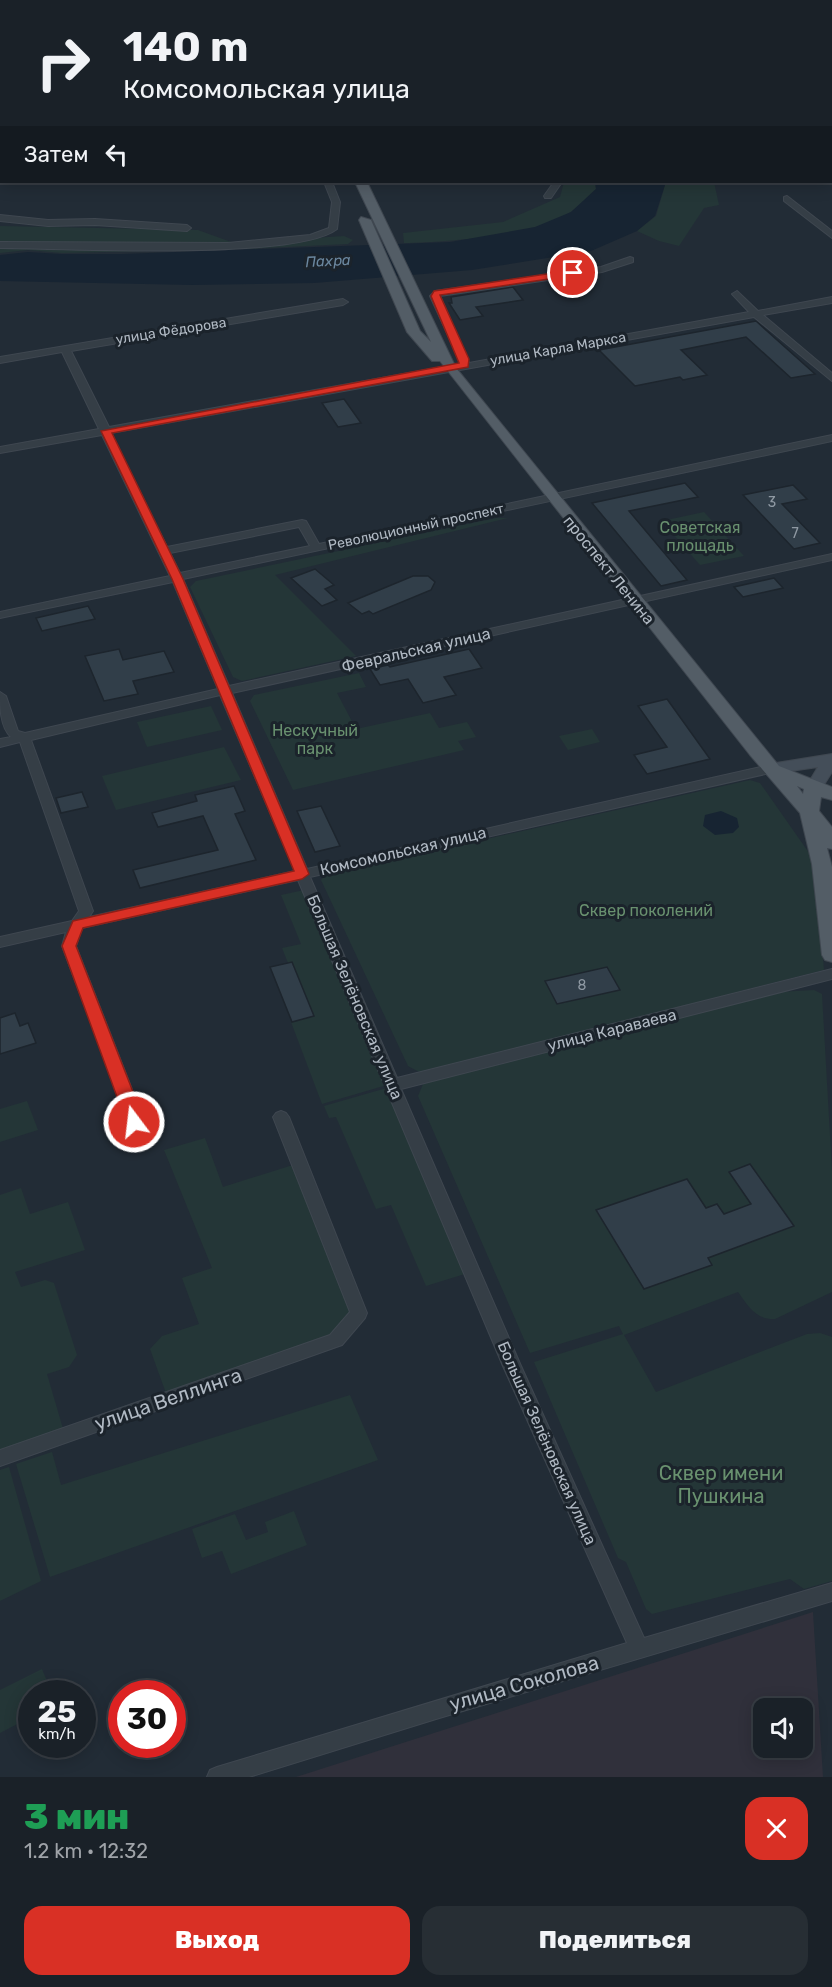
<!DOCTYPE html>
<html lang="ru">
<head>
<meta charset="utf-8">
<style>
	:root { --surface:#1a2128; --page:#272e34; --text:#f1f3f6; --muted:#9fa3a8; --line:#383e45; --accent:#d93025 }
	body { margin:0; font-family:Rubik,sans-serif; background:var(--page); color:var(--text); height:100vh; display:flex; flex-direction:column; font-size:22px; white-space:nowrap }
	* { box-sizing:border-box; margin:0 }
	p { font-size:20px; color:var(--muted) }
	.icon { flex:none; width:33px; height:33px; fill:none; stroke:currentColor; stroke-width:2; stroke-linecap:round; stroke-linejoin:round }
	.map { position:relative; height:1777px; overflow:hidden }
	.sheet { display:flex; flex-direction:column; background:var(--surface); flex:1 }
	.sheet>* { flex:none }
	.banner { position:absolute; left:0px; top:0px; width:832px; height:183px; box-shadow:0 3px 15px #0003,0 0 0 2px var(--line); background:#1a2128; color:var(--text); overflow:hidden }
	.fabs { position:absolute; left:753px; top:1698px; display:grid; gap:12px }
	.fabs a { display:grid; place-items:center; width:60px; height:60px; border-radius:12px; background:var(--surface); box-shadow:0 3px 15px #0003,0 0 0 2px var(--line); font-size:30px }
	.speed { position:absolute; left:18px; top:1680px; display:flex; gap:12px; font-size:30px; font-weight:700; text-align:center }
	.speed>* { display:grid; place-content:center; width:78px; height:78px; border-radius:50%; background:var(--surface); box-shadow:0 3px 15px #0003,0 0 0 2px var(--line); line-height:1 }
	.speed small { font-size:15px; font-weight:400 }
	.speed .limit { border:9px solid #d22; background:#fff; color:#111 }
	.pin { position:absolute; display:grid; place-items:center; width:51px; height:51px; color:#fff; margin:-26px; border:3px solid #fff; border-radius:50%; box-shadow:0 2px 6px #0007 }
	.me { position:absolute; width:66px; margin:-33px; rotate:345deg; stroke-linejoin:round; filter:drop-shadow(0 0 4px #0008) }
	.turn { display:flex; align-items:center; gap:21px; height:126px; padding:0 24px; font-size:27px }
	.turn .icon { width:78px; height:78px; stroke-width:2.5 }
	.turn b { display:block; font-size:42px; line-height:51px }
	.then { display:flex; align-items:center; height:57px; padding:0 24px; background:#0003; gap:12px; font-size:22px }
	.round { display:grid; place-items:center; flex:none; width:63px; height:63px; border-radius:18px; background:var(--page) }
	.headline { display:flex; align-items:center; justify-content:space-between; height:102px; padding:0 24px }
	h1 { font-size:36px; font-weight:800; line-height:45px; color:#1e9e55 }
	.primary-button { display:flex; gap:12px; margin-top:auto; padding:12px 24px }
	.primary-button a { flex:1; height:69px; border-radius:18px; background:var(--accent); color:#fff; font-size:24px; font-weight:800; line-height:69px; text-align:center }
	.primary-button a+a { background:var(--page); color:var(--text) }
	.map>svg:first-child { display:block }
	.medical { fill:#30303b; fill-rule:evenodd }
	.green { fill:#243637 }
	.water { fill:#172432 }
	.building { fill:#313e49; stroke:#1d252d; stroke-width:1.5 }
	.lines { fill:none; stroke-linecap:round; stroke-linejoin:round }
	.minor-casing { stroke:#3f4750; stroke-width:2 }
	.tertiary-casing { stroke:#3f4750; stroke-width:3 }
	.secondary-casing { stroke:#3f4750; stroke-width:2 }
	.primary-casing { stroke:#3f4750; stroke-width:2 }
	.minor { fill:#353e46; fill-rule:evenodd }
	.tertiary { fill:#353e46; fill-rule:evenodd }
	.secondary { fill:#444e59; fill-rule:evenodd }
	.primary { fill:#535d66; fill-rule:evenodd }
	.route { fill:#d93025; stroke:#8d1f18; stroke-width:1.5 }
	.labels { text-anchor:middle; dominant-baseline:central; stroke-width:6; stroke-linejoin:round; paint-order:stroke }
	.far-street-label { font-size:14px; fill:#b0b9c3; stroke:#1b232b }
	.number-label { font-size:14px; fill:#8f99a3 }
	.far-water-label { font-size:15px; font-style:italic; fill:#6b879f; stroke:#1b232b }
	.park-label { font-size:16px; fill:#69916f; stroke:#1b232b }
	.street-label { font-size:16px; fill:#b0b9c3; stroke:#1b232b }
	.near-street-label { font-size:20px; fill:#b0b9c3; stroke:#1b232b }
	.near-park-label { font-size:20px; fill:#69916f; stroke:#1b232b }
</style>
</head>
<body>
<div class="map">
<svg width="832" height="1777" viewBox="0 0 832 1777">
	<rect width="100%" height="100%" fill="#222c36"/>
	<path class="medical" d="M813,1612l10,165h-527zM764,1708h38v40h-38z"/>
	<g class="green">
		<path d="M298,0h238l16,1 -248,1z"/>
		<path d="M564,182h31l1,7c-8,7 -16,16 -24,22 -33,25 -126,31 -168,32l-1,-10 100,-11 57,-25z"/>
		<path d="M663,182h51l5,23 -15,3 -25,38 -20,-5 -22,-10 19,-15 9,-31z"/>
		<path d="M0,226l198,4 36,13 110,-7 9,4 -5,4 -107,5 -179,4 -34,-3 -28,3z"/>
		<path d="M704,512l40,44 -44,9 -38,-44z"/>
		<path d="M496,518h12l-233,57 81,81 -114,25 -9,-4 -43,-90 6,-6z"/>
		<path d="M359,673l7,14 -29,6 19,36 74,-16 9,15 28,-6 9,15 -18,4 6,9 -171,40 -43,-89 4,-6z"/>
		<path d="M211,706l11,24 -75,17 -10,-25z"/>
		<path d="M592,729l8,13 -32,8 -9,-14z"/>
		<path d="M224,747l17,33 -125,30 -14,-34z"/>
		<path d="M750,780l10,3 54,77 10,110 -403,103 -13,-7 -87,-186 5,-5z"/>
		<path d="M304,890l83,195 -65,19 -31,-82 23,-6 -22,-53h-4l-6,-15 19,-4 -20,-49z"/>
		<path d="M814,990l8,4 10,177v121l-57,27c-19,1 -27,-13 -37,-27l-114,43 32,57 151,-58 13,-1 12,4v244l-28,8 -14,-10 -138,35 -6,-5 -20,-47 -8,-4 -84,-196 89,-28 -4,-8 -89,27 -112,-257 5,-12 355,-92z"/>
		<path d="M390,1087l78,186 -42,13 -35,-81 -15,4 -40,-92 -7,1 -5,-12z"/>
		<path d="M27,1101l11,29 -38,12v-33z"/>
		<path d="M205,1138l18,49 73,-23 58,148 -21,27 -166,57 -17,-47 12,-13 37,-12 -17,-46 30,-10 -48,-118z"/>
		<path d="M21,1188l9,26 38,-12 17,48 -70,22 6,15 24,-7 9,3 23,72 -8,12 -22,7 17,58 -64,23v-260z"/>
		<path d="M350,1395l28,65 -328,117 -34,-113 36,-12 9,33z"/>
		<path d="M9,1467l32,114 -41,20v-131z"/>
		<path d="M294,1511l13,34 -76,29 -9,-23 -20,7 -10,-29 43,-15 11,26 22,-8 -3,-10z"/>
		<path d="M42,1669l10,24 -20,1 -1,23 -31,16v-43z"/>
	</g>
	<g class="water">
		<path d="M595,182h68l2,3 -10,31 -18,15 -46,20 -119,19 -158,13 -122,2 -192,-4v-26l28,-3 33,2h61l328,-12 85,-15 36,-15 25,-23z"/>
		<path d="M721,811l16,7 2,9 -6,6 -18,2 -12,-9 2,-11z"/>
	</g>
	<g class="building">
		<path d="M513,287l10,13 -47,7 7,9 -23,4 -11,-17h3l-1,-6z"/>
		<path d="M756,321l59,53 -24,4 -45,-41 -65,13 26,25 -24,5 -3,-3 -45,9 -36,-36z"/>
		<path d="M344,399l17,24 -23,4 -16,-24z"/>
		<path d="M685,483l13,14 -69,14 58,69 -26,6 -69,-83z"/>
		<path d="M793,485l14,14 -25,5 38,39 -26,6 -51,-54z"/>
		<path d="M315,569l19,16 -9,4 12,11 -15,6 -31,-28z"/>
		<path d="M413,576h15l7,6 -4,8 -58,24 -4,-3 -7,3 -14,-11z"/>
		<path d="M774,578l9,10 -40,9 -9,-10z"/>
		<path d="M88,606l7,13 -53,12 -6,-13z"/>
		<path d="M119,649l4,11 41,-9 10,21 -41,9 5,13 -34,7 -19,-45z"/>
		<path d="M469,649l13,19 -38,9 12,18 -33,8 -15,-24 -28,6 -10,-16 18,-4 2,2z"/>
		<path d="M667,699l43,60 -63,15 -13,-19 33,-8 -29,-41z"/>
		<path d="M234,786l11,25 -10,3 21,46 -116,28 -7,-18 85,-20 -15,-34 -45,11 -6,-14 45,-12 -2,-6z"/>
		<path d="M82,792l6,15 -27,6 -5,-15z"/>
		<path d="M321,806l19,40 -25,6 -18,-41z"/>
		<path d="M292,962l22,54 -22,6 -22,-55z"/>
		<path d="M607,967l13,23 -63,14 -12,-23z"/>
		<path d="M15,1013l5,13 8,-3 8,20 -36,11v-36z"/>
		<path d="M750,1164l44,62 -86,32 4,7 -68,24 -48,-79 91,-31 19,29 11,-4 7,10 27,-10 -22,-32z"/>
	</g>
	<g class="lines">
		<defs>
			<g id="minor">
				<path d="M546,0h20l3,2h-22z"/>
				<path d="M728,0h6l1,2h-7z"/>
				<rect x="831" y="30" width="1" height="4"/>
				<rect x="831" y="77" width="1" height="4"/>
				<rect x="0" y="78" width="2" height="4"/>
				<rect x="831" y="108" width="1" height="4"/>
				<rect x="831" y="124" width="1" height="4"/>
				<path d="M324,182h8l8,20 -3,27c-41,32 -275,19 -337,19v-6l228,1 82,-8 19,-7 3,-26z"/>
				<path d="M554,182h8l-11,16h-6l-1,-2z"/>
				<path d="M787,196l45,35v7l-48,-37v-4z"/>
				<path d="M0,215l48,5 47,-1 92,6 4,3 -4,3 -92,-6 -47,1 -48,-5z"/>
				<path d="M630,257l3,1v4l-31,10 -162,24 29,67 280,-51 -17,-18 5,-3 21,20 74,-14v6l-69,12 69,58v8l-78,-64 -643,116 56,114 135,-27 4,1 13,23 513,-109v6l-649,138 46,107 603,-132v6l-600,133 75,176 463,-104 4,1 2,3 -2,3 -4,1 -460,104 87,201 435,-109v10l-431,110 120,277 123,272 188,-55v18l-396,118 -187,58h-42l3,-7 7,-3 410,-124 -124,-277 -205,-486 -216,48 -6,18 59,151 7,25 -3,4 -5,2 -5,-2 -10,-29 -57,-151 4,-14 -66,15v-10l72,-16 7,-10 -59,-169 -20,5v-8l11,-2c-11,-10 -11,-30 -11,-45l6,4 12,35 7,2 193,-44 -45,-107 -173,36v-6l170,-36 -68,-141 -102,18v-6l99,-18 -37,-77 -62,11v-6l343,-58 5,3 -5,3 -272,46 38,76 350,-63v-5l-29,-63 5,-5 166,-24zM299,527l11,19 -130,27 -10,-20zM220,695l75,176 -206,46 4,-6 -62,-171z"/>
				<path d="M281,1111l5,2 3,4 78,196 -2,5 -23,27 -342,121v-16l330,-115 20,-23 -77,-195 3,-4z"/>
			</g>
			<rect id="tertiary" x="0" y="173" width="2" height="6"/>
			<path id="secondary" d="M832,754v18l-12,19 -6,1 -8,-5 12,-20 -48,7 -8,-5 8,-5z"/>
			<g id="primary">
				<rect x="0" y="41" width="2" height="6"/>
				<path d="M355,182h12l89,186 323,398 53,21v13l-11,-3 -2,14 13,16v22l-5,-1 5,19v95l-7,-2 -3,-5 -10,-91 -12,-51 -50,-58 -310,-394h-8l-25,-29 -48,-112 2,-3 10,3 49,111 11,11zM797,786l7,3 -1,5z"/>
			</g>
		</defs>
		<use href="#minor" class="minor-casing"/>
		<use href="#tertiary" class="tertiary-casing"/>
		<use href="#secondary" class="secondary-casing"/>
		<use href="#primary" class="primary-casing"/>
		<use href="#minor" class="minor"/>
		<use href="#tertiary" class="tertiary"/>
		<use href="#secondary" class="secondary"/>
		<use href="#primary" class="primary"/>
	</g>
	<path class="route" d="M573,270l4,3 -1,2 -136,20 29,64 -1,8 -356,66 71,146 126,295 -7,5 -219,49 -7,18 59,151 6,25 -2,5h-11l-66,-181 11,-25 221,-50 -122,-292 -71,-148 358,-68 -28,-67 3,-5z"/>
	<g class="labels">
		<g class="far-street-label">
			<text transform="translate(171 331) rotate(-9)">улица Фёдорова</text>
			<text transform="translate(558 349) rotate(-10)">улица Карла Маркса</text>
			<text transform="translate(416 527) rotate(-12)">Революционный проспект</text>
		</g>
		<g class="number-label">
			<text x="772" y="502">3</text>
			<text x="795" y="533">7</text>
			<text x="582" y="985">8</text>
		</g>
		<g class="far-water-label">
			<text transform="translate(328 261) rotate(-3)">Пахра</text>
		</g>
		<g class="park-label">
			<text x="700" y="527">Советская<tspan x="700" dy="18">площадь</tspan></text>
			<text x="315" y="730">Нескучный<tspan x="315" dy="18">парк</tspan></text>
			<text x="646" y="910">Сквер поколений</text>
		</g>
		<g class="street-label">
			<text transform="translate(609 570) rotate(51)">проспект Ленина</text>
			<text transform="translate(416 650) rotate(-13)">Февральская улица</text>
			<text transform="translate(403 851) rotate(-13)">Комсомольская улица</text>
			<text transform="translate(355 997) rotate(67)">Большая Зелёновская улица</text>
			<text transform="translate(612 1030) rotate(-14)">улица Караваева</text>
			<text transform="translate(547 1443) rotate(66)">Большая Зелёновская улица</text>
		</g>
		<g class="near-street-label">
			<text transform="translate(168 1399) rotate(-19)">улица Веллинга</text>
			<text transform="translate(524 1683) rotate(-16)">улица Соколова</text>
		</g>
		<g class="near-park-label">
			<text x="721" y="1473">Сквер имени<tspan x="721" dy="23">Пушкина</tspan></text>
		</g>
	</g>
</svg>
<div class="fabs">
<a><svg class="icon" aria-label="sound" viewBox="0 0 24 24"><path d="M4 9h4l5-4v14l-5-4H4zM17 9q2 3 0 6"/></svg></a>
</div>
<div class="speed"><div>25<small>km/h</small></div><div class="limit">30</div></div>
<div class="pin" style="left:573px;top:273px;background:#d93025"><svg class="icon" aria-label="arrive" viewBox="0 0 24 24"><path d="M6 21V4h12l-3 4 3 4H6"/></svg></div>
<svg class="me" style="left:134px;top:1122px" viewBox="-20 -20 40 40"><circle r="17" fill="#d93025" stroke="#fff" stroke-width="3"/><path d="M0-11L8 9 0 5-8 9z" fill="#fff"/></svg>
<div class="banner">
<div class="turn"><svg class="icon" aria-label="right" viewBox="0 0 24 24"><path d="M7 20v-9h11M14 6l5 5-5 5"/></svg><div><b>140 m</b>Комсомольская улица</div></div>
<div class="then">Затем<svg class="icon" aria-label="left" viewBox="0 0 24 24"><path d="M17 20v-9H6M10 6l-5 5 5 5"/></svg></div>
</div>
</div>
<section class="sheet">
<div class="headline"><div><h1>3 мин</h1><p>1.2 km · 12:32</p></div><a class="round" style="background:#d93025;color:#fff"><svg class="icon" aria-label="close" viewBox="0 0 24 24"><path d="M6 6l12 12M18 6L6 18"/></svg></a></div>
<div class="primary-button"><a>Выход</a><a>Поделиться</a></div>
</section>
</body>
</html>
